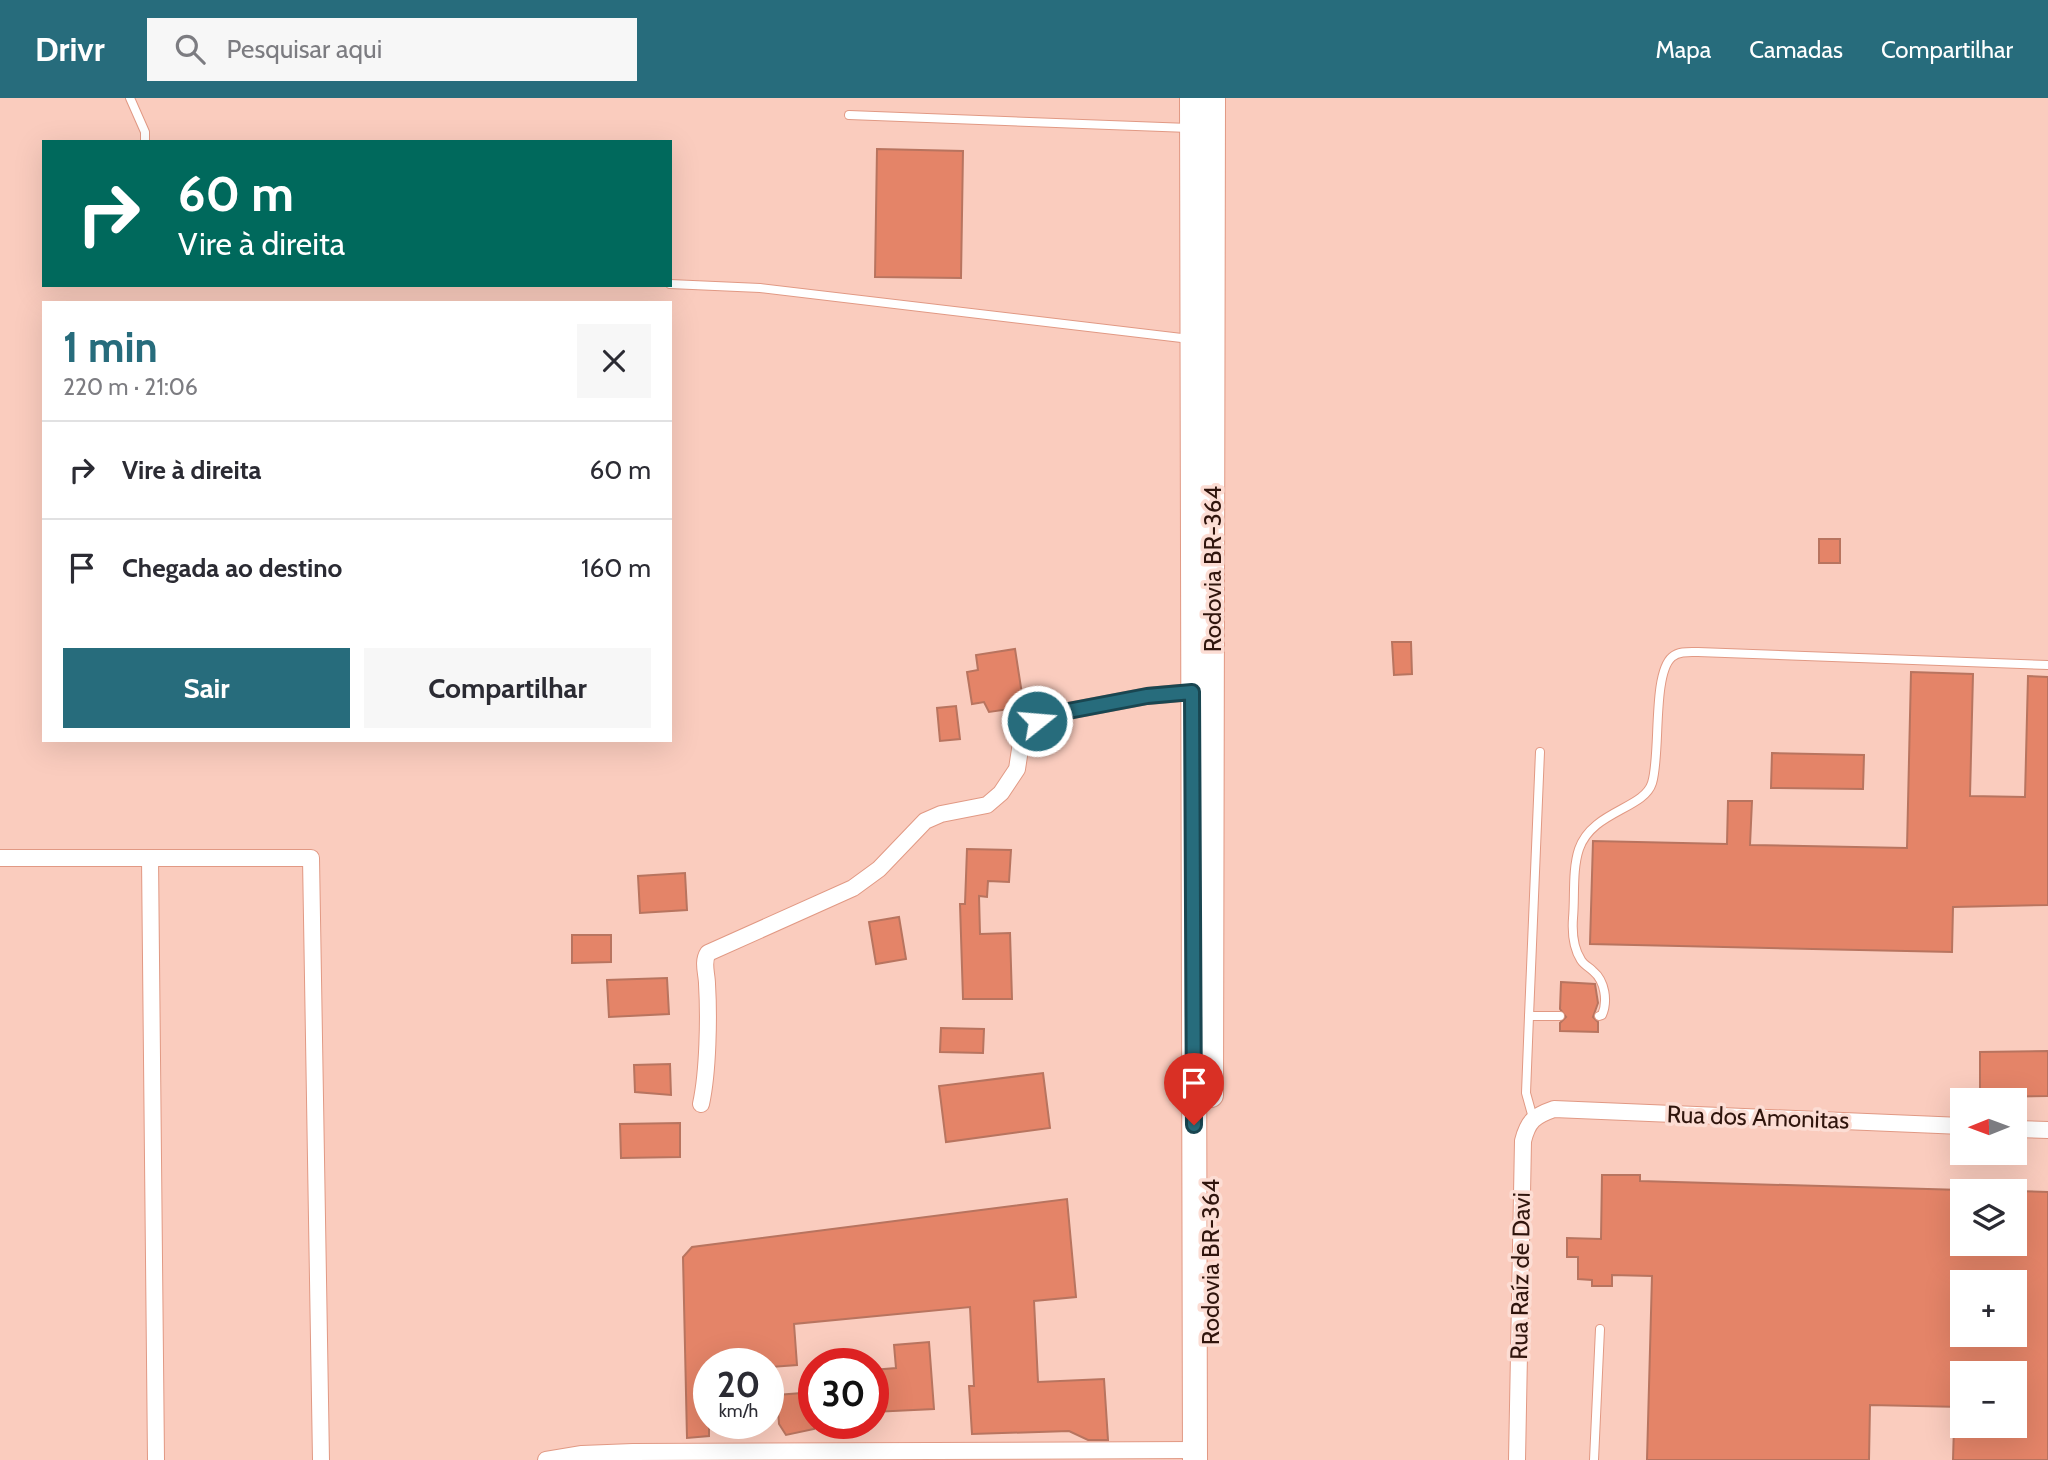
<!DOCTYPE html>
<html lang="pt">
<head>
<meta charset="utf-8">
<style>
	:root { --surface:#fff; --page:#f7f7f7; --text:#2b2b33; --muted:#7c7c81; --line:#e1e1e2; --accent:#276c7c }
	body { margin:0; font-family:Cabin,sans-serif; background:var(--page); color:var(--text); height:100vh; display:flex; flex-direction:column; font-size:26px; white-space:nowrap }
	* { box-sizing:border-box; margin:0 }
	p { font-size:23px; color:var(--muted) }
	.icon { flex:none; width:38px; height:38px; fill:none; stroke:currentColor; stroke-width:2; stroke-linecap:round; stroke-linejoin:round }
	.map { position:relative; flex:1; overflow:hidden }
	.sheet { position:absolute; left:42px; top:203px; width:630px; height:441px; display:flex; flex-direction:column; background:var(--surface); border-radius:0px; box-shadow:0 7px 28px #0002 }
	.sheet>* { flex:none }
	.hud { position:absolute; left:42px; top:42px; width:630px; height:147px; border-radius:0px; box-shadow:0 7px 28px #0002; background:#00695c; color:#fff; overflow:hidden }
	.needle { width:46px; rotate:269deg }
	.tools { position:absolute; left:1950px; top:990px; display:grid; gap:14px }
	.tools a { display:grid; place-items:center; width:77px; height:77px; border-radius:0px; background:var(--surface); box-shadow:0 7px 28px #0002; font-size:35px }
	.speed { position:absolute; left:693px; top:1250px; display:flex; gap:14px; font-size:35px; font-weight:700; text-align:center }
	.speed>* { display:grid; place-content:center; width:91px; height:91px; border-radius:50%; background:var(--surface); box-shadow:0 7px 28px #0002; line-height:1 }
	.speed small { font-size:18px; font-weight:400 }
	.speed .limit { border:10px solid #d22; background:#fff; color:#111 }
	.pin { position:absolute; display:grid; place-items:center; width:60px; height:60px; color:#fff; margin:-72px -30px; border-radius:50% 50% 50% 0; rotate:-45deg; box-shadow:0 0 7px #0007 }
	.pin .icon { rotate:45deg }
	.me { position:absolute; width:77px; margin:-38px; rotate:73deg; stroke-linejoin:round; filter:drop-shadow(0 0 5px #0008) }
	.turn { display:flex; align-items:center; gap:24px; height:147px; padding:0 21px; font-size:32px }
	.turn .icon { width:91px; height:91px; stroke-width:2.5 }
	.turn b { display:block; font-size:49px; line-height:60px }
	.round { display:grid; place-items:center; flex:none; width:74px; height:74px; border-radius:0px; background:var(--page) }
	.headline { display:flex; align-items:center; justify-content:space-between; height:119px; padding:0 21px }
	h1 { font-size:42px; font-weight:800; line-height:52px; color:var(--accent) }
	.button { display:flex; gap:14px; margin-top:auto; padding:14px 21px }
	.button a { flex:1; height:80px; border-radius:0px; background:var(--accent); color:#fff; font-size:28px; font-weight:800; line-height:80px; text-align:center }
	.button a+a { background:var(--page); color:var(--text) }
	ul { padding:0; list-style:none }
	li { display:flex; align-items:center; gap:21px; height:98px; padding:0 21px; border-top:2px solid var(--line) }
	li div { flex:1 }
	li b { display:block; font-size:26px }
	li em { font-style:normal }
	header { display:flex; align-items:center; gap:42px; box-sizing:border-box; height:98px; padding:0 35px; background:var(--accent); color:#fff }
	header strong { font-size:33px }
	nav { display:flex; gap:38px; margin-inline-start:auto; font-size:24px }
	.search { width:490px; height:63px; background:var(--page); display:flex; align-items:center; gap:18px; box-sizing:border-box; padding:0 24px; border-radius:0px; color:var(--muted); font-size:26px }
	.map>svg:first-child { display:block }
	.building { fill:#e48468; stroke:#b8745f; stroke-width:2; fill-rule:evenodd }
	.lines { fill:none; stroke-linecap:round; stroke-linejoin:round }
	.service-casing { stroke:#e19984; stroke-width:10 }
	.minor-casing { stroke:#e19984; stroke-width:18 }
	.trunk-casing { stroke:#e19984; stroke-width:26 }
	.service { stroke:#fff; stroke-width:8 }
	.minor { stroke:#fff; stroke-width:16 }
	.trunk { stroke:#fff; stroke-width:24 }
	.route-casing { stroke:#194651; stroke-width:18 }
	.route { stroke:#276c7c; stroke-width:12 }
	.labels { text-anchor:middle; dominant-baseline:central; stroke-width:7; stroke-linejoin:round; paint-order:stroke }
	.street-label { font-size:24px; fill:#30150d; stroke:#fcddd4 }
</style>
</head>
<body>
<header>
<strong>Drivr</strong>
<div class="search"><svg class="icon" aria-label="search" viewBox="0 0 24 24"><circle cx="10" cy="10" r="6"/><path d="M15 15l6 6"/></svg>Pesquisar aqui</div>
<nav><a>Mapa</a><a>Camadas</a><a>Compartilhar</a></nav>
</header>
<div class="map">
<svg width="2048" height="1362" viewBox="0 0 2048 1362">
	<rect width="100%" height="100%" fill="#faccbe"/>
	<g class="building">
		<path d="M877,51l86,2 -2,127 -86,-1z"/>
		<rect x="1819" y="441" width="21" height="24"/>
		<path d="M1392,544h19l1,32 -18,1z"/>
		<path d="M1015,551l9,58 -35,5 -5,-10 -12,2 -5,-32 11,-2 -2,-15z"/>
		<path d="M1911,574l62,2 -3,122 55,1 3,-121 20,1v228l-95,2 -1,45 -362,-8 3,-103 134,3 1,-43h24l-2,44 157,3z"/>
		<path d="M956,608l4,33 -20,2 -3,-33z"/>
		<path d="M1772,655l92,2 -1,34 -92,-1z"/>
		<path d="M967,751l44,1 -2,32 -21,-1 -1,16 -8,-1 1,38 30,-1 2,66h-49l-3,-95h5z"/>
		<path d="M685,775l2,37 -47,3 -2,-37z"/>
		<path d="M899,819l7,42 -30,5 -7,-42z"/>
		<path d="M572,837h39v27l-39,1z"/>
		<path d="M667,880l2,36 -60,3 -2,-37z"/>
		<path d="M1561,884l34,2 3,19 -5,14 5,5v10l-38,-1v-8l6,-6 -6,-8z"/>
		<path d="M941,930l43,1 -1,24 -43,-1z"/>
		<path d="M2048,953v45l-68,1v-45z"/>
		<path d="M670,966l1,31 -36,-3 -1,-27z"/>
		<path d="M1043,975l7,55 -104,14 -7,-56z"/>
		<path d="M680,1025v34l-59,1 -1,-34z"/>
		<path d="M1602,1077h38v6l322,9v54h52v-53l34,1v268h-95l1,-34h60v-52h-52v33l-92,-2 -1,55h-222l5,-184 -40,-1v11h-20v-6l-14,-1v-22h-11v-19l34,1zM1962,1185h52v52h-52z"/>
		<path d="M1067,1101l9,98 -42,4 4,81 66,-3 4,61h-20l-19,-9 -97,3 -3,-48h5l-4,-79 -176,17 3,41 -26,2v-4h-62v73l-22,2 -4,-181 9,-10z"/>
		<path d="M929,1244l5,67 -61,3v-42l23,-2 -2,-23z"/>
		<path d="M814,1294v37l-28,6 -7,-11 -2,-29z"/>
	</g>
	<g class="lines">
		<defs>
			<g id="service">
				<path d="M130,0l15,34v10"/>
				<path d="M849,17l340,13"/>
				<path d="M670,186l90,4 430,51"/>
				<path d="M1529,918l11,-264"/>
				<path d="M1599,918l3,-1c6,-14 3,-34 -9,-44 -4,-4 -9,-6 -12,-11 -7,-11 -9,-28 -8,-42 2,-21 -1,-48 6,-69 13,-38 65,-40 73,-66 9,-28 0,-109 20,-126 7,-6 17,-5 26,-5l350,13"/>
				<path d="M1533,1020l-7,-25 3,-77h31"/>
				<path d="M1594,1362l6,-131"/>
			</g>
			<g id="minor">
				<path d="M0,760h311l10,602"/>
				<path d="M150,760l6,602"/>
				<path d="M701,1006c7,-32 8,-87 6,-120 0,-10 -5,-22 1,-31l145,-65 26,-19 46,-48 16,-7 46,-9 14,-12 16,-24 5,-33 15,-15 26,-9 84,-16 45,-4"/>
				<path d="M2014,1031l34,1"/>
				<path d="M546,1362l36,-6 51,-2 562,-2"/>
				<path d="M1517,1362l6,-319c5,-20 11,-25 31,-32l408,17"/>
			</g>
			<g id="trunk">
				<path d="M1192,0l3,1362"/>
				<path d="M1211,997l2,-997"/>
			</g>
		</defs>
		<use href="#service" class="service-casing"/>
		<use href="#minor" class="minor-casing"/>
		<use href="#trunk" class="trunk-casing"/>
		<use href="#service" class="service"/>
		<use href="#minor" class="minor"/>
		<use href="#trunk" class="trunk"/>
	</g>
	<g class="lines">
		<defs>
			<path id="route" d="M1037,623l26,-9 84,-16 45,-4 2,433"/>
		</defs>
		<use href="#route" class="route-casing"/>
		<use href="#route" class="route"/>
	</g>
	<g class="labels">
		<g class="street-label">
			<text transform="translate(1212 471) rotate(-90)">Rodovia BR-364</text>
			<text transform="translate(1758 1019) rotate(2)">Rua dos Amonitas</text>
			<text transform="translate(1210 1164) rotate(-90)">Rodovia BR-364</text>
			<text transform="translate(1520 1178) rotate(-89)">Rua Raíz de Davi</text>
		</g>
	</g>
</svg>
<div class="tools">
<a><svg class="needle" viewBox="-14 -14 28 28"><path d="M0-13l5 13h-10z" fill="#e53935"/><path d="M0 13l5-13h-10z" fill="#7c7c81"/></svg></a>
<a><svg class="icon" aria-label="layers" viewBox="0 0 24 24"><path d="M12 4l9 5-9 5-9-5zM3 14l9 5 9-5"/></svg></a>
<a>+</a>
<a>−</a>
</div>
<div class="speed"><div>20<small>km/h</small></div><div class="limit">30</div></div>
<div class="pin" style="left:1194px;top:1027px;background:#d93025"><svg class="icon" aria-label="arrive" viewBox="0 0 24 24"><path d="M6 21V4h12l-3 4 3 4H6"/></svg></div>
<svg class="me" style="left:1037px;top:623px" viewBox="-20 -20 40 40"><circle r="17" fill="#276c7c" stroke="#fff" stroke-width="3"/><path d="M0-11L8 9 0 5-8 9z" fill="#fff"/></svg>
<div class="hud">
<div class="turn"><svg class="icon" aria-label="right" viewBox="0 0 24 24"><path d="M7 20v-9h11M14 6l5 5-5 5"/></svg><div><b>60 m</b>Vire à direita</div></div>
</div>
<section class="sheet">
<div class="headline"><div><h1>1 min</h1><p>220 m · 21:06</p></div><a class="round"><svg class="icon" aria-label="close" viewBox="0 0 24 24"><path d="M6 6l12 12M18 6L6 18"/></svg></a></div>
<ul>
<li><svg class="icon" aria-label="right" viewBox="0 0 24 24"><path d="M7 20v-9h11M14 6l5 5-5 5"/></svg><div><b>Vire à direita</b></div><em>60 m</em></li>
<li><svg class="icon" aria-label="arrive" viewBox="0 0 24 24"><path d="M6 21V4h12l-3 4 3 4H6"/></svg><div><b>Chegada ao destino</b></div><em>160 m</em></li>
</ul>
<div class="button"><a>Sair</a><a>Compartilhar</a></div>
</section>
</div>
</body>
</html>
